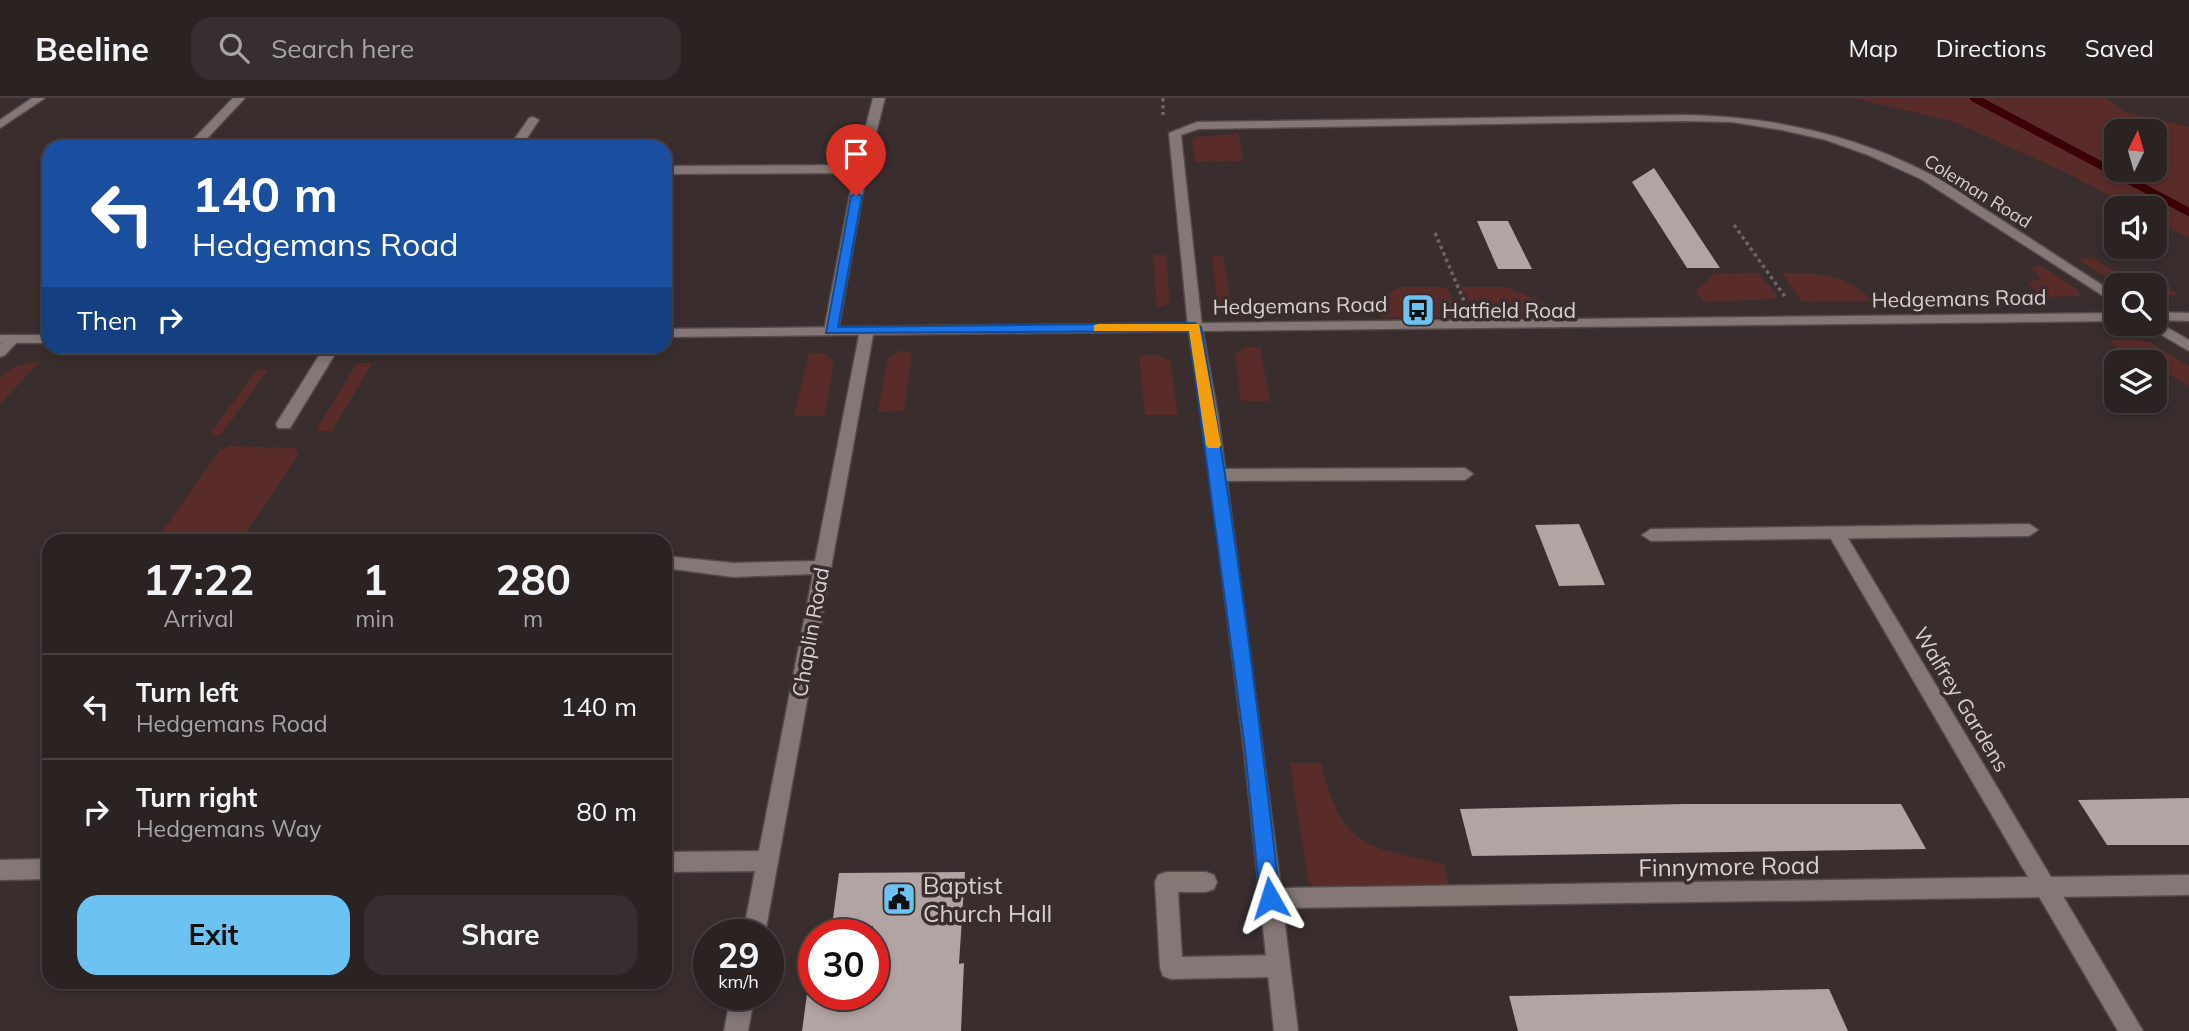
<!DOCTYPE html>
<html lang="en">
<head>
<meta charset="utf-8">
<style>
	:root { --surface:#2b2222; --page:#372f2f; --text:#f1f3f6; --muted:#a6a4a5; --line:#473f40; --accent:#6cc3f2 }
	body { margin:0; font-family:Mulish,sans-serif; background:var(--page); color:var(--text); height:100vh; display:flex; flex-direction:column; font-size:26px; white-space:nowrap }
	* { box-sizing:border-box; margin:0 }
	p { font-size:23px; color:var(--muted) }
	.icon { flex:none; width:38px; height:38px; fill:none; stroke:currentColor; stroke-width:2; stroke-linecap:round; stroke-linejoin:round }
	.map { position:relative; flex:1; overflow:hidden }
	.drawer { position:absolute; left:42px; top:436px; width:630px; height:455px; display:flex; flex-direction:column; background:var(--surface); border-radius:21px; box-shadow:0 4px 10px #0003,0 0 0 2px var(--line) }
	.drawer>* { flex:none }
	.top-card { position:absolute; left:42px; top:42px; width:630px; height:214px; border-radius:21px; box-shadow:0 4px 10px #0003,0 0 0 2px var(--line); background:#1a4fa0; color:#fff; overflow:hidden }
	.needle { width:46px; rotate:5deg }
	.buttons { position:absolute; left:2104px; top:21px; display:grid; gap:14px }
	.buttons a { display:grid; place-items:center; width:63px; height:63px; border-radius:14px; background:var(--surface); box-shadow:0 4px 10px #0003,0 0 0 2px var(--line); font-size:35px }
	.speed { position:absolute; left:693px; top:821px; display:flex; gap:14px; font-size:35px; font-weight:700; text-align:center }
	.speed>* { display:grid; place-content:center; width:91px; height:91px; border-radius:50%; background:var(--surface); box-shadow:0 4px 10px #0003,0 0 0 2px var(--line); line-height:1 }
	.speed small { font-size:18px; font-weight:400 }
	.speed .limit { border:10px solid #d22; background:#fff; color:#111 }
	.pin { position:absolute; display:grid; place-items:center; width:60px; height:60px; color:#fff; margin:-72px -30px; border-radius:50% 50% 50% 0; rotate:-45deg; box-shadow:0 0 7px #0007 }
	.pin .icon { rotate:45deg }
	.me { position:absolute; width:77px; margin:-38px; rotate:354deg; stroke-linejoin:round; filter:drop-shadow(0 0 5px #0008) }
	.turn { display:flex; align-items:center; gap:24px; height:147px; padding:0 35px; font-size:32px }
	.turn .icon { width:91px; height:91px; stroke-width:2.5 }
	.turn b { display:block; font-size:49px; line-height:60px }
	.then { display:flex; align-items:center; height:66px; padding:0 35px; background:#0003; gap:14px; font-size:26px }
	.eta { display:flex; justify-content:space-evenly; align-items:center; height:119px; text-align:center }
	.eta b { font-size:42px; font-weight:700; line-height:49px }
	.button { display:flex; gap:14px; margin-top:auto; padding:14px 35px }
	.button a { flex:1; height:80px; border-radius:21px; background:var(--accent); color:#111; font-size:28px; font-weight:700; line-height:80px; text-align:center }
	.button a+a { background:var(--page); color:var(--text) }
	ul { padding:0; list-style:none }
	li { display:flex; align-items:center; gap:21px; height:105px; padding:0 35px; border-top:2px solid var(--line) }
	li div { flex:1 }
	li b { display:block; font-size:26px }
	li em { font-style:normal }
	header { display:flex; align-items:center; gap:42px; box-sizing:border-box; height:98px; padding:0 35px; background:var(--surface); border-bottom:2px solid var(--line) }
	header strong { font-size:33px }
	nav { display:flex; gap:38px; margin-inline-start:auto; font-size:24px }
	.search { width:490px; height:63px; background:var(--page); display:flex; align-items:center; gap:18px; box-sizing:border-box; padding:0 24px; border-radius:21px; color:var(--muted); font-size:26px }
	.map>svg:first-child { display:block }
	.green { fill:#5a2c29; fill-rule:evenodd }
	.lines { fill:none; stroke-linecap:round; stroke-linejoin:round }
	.stream { stroke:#3b0105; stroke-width:8 }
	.building { fill:#b2a4a3 }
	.service-casing { stroke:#534a49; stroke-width:3 }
	.minor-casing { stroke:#534a49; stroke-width:3 }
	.tertiary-casing { stroke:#534a49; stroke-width:3 }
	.path { stroke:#6e6463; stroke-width:3.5; stroke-dasharray:3.5 3.5; stroke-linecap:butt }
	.service { fill:#847776; fill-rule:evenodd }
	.minor { fill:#847776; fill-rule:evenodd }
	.tertiary { fill:#847776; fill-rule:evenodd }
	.route { fill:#1a73e8; stroke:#114b97; stroke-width:2 }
	.slow { fill:#f59e0b }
	.labels { text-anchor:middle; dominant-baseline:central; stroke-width:7; stroke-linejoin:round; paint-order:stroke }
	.far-street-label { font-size:18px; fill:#d7d0cf; stroke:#392e2d }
	.street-label { font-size:21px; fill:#d7d0cf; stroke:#392e2d }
	.poi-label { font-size:21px; fill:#d7d0cf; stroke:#392e2d; text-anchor:start }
	.near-street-label { font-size:24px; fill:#d7d0cf; stroke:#392e2d }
	.near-poi-label { font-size:24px; fill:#d7d0cf; stroke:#392e2d; text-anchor:start }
</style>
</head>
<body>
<header>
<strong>Beeline</strong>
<div class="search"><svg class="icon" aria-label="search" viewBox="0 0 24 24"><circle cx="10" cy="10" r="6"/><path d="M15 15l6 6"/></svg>Search here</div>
<nav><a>Map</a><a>Directions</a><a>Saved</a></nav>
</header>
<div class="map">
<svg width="2189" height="933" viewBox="0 0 2189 933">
	<rect width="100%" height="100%" fill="#392e2d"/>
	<g class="green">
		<path d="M1854,0h252l17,13 66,16v111l-35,-18v-12h-21l-68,-36 -113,-51zM2116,33h38v39h-38z"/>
		<path d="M1239,36l4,27 -48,1 -3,-21 4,-4z"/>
		<path d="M1153,156l13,1 4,49 -13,4z"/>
		<path d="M1212,157h11l8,47 -13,4z"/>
		<path d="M2093,159l31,21 35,1 19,16h-24v-10h-36l-40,-26z"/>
		<path d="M2040,167l37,24 3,7 -37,1 -16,-15 14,-3 -10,-12z"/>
		<path d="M1758,175l18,20 1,6 -73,3 -8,-11 18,-17z"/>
		<path d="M1782,175c37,0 63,0 90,28l-70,1z"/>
		<path d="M1401,189h46l10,25 -11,5h-65l-3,-17z"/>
		<path d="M1461,189h45l39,16 5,11 -72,1z"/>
		<path d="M2136,241l14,3 39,24v20c-23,-12 -36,-28 -63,-29l-16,-17z"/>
		<path d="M1260,249l10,54h-29l-6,-47 9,-6z"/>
		<path d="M899,253l13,1 -8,59 -26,1 10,-53z"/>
		<path d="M809,255l15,1 10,7 -9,55h-31z"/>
		<path d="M1139,257h18l13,5 8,55h-33z"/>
		<path d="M40,263l-40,43v-27l17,-11z"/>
		<path d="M357,265h15l-40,68h-16z"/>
		<path d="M257,272h11l-47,65h-12z"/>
		<path d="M230,348l66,2 2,8 -58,85h-84l63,-90z"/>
		<path d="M1290,665h31c20,84 45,84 123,101l6,26 -135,-1 -7,-9z"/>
	</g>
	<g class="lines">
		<path class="stream" d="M1974,0l215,114"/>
	</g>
	<g class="building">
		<path d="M1654,70l50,76 16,24h-33l-55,-86z"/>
		<path d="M1477,123h31l24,48h-34z"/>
		<path d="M1579,426l13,30 13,31 -46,1 -24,-61z"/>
		<path d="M2189,700v47h-82l-29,-45z"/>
		<path d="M1684,706h217l25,45 -454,7 -12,-47z"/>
		<path d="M965,774l-6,92 5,-1 -3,68h-159l5,-37h66v-68h-41l7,-53z"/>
		<path d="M1829,891l19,42h-330l-9,-35z"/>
	</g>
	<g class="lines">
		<defs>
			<g id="service">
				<path d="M1465,370l8,6 -8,6 -247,1 -8,-6 8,-6z"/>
				<path d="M2029,426l9,6 -9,6 -378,5 -9,-6 9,-6z"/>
				<path d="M1166,774h40l8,3 3,7 -3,7 -8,3h-28l4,65 96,-2 8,3 3,8 -3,8 -8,3 -107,2 -8,-3 -3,-8 -5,-86 3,-7z"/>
				<path d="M2046,780l8,3 89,150h-25l-80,-136 -3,-7 3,-7z"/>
			</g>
			<g id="minor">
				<path d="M32,0h13l-45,30v-8z"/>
				<path d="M233,0h12l-46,49h-13z"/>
				<path d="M873,0h12l-18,71 -29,162 -7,4 -7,-4 30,-158 -189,1v-8l191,-1z"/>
				<path d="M1682,17c86,1 168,18 246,58 22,11 42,27 63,40 41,27 83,54 125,81v10l-195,-125 -53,-24 -42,-15 -44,-10 -50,-8 -50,-1 -484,8 -17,6 21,192 16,88 63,473 747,-11 -200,-343 9,-6 6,2 208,347 138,-2v20l-906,13 15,123h-24l-30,-282 -42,-334 -14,-88 -19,-194 28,-11z"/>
				<path d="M533,19l6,3 -18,27h-12l20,-29z"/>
				<path d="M2154,222l35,20v11l-41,-24 -2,-3h8z"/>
				<path d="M867,228l7,4 -109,604h-22l12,-63 -90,1v-20l94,-1 54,-277 -80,3 -68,-9v-12l68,7 82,-2 45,-231z"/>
				<path d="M13,237l7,4 -15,16 -5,2v-13z"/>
				<path d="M325,248h15l-50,82h-12l-2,-4z"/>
				<path d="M49,761v20l-49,1v-20z"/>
				<path d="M731,896h24l-7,37h-24z"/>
			</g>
			<g id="tertiary">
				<path d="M2154,214l35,1v8l-35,-1z"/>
				<path d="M2116,215v8l-1451,16v-8z"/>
				<rect x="0" y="237" width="49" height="8"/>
			</g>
		</defs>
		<use href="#service" class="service-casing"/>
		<use href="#minor" class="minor-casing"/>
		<use href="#tertiary" class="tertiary-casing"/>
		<g class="path">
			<path d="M1163,0v17"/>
			<path d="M1734,127l52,73"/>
			<path d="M1435,135l29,68"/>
		</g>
		<use href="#service" class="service"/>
		<use href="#minor" class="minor"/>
		<use href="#tertiary" class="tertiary"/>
	</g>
	<path class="route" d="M856,95l6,3 -24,131 357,-4 6,4c33,189 57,380 79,571l-3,6 -7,3 -7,-3 -3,-6 -15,-149 -56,-418 -363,2 25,-137z"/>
	<path class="slow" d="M1099,226h100l22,121 -2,3h-11l-2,-3 -17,-114h-95v-6z"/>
	<defs>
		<symbol id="bus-square" viewBox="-11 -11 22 22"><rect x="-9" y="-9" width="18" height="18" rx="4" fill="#6cc3f2" stroke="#392e2d"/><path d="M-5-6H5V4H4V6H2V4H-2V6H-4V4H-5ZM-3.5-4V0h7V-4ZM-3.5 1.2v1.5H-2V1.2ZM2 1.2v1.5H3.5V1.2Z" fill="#111"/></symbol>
		<symbol id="civic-square" viewBox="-11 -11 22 22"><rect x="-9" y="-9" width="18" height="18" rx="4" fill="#6cc3f2" stroke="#392e2d"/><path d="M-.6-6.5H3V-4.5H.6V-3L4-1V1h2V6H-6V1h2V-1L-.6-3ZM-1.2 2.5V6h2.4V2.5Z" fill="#111"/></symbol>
	</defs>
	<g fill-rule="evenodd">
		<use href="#bus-square" x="1399" y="193" width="38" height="38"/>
		<use href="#civic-square" x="880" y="782" width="38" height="38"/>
	</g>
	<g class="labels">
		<g class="far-street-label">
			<text transform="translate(1978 93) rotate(32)">Coleman Road</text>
		</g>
		<g class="street-label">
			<text transform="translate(1959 200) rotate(-1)">Hedgemans Road</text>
			<text transform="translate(1300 207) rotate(-1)">Hedgemans Road</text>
			<text transform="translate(810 534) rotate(-80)">Chaplin Road</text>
			<text transform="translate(1962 601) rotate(59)">Walfrey Gardens</text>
		</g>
		<g class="poi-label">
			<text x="1442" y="212">Hatfield Road</text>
		</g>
		<g class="near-street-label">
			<text transform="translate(1729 768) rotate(-1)">Finnymore Road</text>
		</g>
		<g class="near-poi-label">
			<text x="923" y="787">Baptist<tspan x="923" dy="28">Church Hall</tspan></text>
		</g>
	</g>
</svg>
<div class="buttons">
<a><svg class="needle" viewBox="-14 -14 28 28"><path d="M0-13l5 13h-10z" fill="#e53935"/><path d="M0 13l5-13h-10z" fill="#a6a4a5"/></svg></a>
<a><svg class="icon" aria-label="sound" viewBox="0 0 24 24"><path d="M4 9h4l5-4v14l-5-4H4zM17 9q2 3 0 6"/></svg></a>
<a><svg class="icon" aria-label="search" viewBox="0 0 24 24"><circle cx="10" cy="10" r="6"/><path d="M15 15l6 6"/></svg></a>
<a><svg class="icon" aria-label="layers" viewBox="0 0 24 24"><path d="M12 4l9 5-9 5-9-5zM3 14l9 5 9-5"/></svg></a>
</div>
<div class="speed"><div>29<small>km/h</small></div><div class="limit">30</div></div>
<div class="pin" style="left:856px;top:98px;background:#d93025"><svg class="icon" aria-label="arrive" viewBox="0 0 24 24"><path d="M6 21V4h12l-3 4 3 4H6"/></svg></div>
<svg class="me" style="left:1270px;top:800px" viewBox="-20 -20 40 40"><path d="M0-17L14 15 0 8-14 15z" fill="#1a73e8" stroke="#fff" stroke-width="4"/></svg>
<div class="top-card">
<div class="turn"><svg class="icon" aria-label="left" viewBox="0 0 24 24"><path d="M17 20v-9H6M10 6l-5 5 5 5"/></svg><div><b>140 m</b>Hedgemans Road</div></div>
<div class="then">Then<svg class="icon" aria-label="right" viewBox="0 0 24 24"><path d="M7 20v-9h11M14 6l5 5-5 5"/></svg></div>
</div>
<section class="drawer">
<div class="eta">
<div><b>17:22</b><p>Arrival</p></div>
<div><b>1</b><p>min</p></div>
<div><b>280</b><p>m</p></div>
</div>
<ul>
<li><svg class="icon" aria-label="left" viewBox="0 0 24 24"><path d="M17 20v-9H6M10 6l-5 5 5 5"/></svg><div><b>Turn left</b><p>Hedgemans Road</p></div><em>140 m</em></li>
<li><svg class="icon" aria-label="right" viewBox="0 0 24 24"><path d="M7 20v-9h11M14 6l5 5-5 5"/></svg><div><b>Turn right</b><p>Hedgemans Way</p></div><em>80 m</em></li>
</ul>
<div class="button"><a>Exit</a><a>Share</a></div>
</section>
</div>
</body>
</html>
